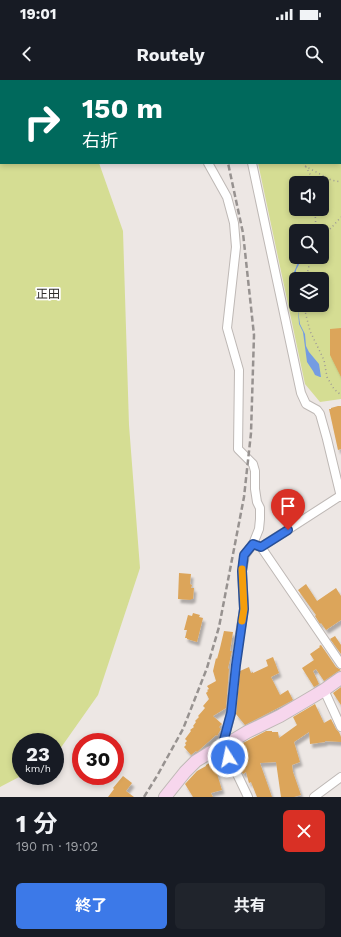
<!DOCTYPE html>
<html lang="ja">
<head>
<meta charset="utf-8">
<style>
	:root { --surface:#171b24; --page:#20242c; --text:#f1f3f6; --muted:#9ea1a6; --accent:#3c79e8 }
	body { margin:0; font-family:"Work Sans","Noto Sans JP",sans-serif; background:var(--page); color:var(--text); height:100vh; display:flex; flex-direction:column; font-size:15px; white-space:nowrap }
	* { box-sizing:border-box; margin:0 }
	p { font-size:13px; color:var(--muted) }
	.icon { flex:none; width:22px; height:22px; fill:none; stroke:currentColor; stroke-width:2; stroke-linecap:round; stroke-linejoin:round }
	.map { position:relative; height:717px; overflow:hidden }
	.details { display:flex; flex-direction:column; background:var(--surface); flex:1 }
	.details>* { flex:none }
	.guide { position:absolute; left:0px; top:0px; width:341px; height:84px; box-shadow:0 2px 6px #0003; background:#00695c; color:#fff; overflow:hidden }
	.controls { position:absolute; left:289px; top:96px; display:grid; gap:8px }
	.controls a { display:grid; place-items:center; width:40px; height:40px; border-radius:6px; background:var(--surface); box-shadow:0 2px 6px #0003; font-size:20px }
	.speed { position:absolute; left:12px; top:653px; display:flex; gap:8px; font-size:20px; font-weight:700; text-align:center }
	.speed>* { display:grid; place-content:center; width:52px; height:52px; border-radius:50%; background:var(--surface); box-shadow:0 2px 6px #0003; line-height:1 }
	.speed small { font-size:10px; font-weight:400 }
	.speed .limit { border:6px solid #d22; background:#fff; color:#111 }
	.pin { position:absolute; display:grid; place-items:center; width:34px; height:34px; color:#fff; margin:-41px -17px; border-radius:50% 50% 50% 0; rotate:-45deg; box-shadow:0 0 4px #0007 }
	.pin .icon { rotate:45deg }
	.me { position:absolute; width:44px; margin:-22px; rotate:350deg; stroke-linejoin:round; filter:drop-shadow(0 0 3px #0008) }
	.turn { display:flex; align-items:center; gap:14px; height:84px; padding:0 16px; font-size:18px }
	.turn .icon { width:52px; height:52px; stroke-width:2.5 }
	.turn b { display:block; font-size:28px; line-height:34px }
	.round { display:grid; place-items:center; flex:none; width:42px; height:42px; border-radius:6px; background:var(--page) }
	.summary { display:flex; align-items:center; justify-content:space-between; height:68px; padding:0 16px }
	h1 { font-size:24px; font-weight:700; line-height:30px }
	.button { display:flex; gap:8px; margin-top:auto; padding:8px 16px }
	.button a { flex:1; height:46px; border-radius:6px; background:var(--accent); color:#fff; font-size:16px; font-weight:700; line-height:46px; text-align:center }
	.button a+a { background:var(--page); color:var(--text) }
	.status { display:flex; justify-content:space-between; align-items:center; height:28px; padding:0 20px; background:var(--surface); direction:ltr }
	.status svg { height:11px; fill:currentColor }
	header { display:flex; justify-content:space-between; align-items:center; height:52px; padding:0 16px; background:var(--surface); font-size:18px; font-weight:700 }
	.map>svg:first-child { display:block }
	.green { fill:#d5dd93; fill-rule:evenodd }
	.water { fill:#749ce2 }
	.building { fill:#dca55a; filter:url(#shadow) }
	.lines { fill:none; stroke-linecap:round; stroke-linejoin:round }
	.street-casing { stroke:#beb8b5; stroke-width:10 }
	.secondary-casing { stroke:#beb8b5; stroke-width:14 }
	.path { stroke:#9d9896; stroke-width:1.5; stroke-dasharray:1 3; stroke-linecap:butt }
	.street { stroke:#fff; stroke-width:8 }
	.secondary { stroke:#f7d6ed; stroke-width:12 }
	.rail { stroke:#979290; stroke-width:2.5; stroke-dasharray:6 3; stroke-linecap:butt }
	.route-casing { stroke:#274f97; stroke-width:10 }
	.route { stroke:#3c79e8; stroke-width:7 }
	.slow { stroke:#f59e0b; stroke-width:7 }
	.labels { text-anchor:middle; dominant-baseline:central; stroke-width:3.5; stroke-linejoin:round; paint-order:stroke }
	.quarter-label { font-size:12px; fill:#2f2d2b; stroke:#fff }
</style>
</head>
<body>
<div class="status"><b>19:01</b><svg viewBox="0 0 49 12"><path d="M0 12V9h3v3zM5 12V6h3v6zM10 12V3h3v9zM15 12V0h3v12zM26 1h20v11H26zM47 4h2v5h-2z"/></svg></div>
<header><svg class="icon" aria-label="back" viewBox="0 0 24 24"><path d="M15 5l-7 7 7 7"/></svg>Routely<svg class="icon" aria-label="search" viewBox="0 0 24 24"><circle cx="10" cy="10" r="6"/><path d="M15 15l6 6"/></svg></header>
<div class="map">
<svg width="341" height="717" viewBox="0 0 341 717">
	<defs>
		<filter id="shadow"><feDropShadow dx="2.5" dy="4" stdDeviation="1" flood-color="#0004"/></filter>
	</defs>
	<rect width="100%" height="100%" fill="#ede7e4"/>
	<g class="green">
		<path d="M0,0h70v1h-69v82h98l24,68 6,194 11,143 -42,127 -43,61v-14h-34v34l-21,11z"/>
		<path d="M224,0h117v319l-21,3 -15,-18 -47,-221h82v-82h-115zM296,103h26v26h-26zM296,151h26v26h-26zM296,199h26v26h-26z"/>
	</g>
	<path class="water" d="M300,177h3l-7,13v6l-2,8 2,21 2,5 2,14 5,10 1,12 3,6 10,12 2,13h-1l-5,-2 -2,-4 -6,-9 -4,-30 -4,-8 -1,-12 -3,-10 -3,-27c4,-5 5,-12 8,-18z"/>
	<g class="building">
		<path d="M341,248v49l-11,-22v-26z"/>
		<path d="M338,326h3v43l-3,1 -9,-41h2v-1z"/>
		<path d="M179,493l12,1 -1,10 2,1 -1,3h3l-1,11h-2v1l-13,-1z"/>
		<path d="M306,504l11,17 19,-13 5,8v24l-15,10 -5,-7 -1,1 -5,-8 1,-1 -18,-25z"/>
		<path d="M193,533l7,2 -1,2 4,1 -6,24 -10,-3v-1h-2l2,-8h-3l4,-15 4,1z"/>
		<path d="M224,551l9,1 -3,19h2l-4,17 1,1 -3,39 -13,8 9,8 -3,3 2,2 -4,7 -1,-1 -19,17 -1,-1 -5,4 -7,-8 2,-2 -1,-2 2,-2 -2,-2 6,-8 -1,-1 4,-3 -1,-1 3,-4 -1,-1 4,-4 -1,-1 7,-8 -2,-2 6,-7 -3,-6 2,-2 -1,-1 2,-1 -2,-3 9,-5 -3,-10 3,-13 1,1 3,-11z"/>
		<path d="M335,556l6,9v9l-11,-15z"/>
		<path d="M321,565l15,22 5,3 -4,2 -13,9 -8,-12 -3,2 6,13 -5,3 -12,-19 12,-8 -4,-6 10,-7 -1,-1z"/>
		<path d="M273,577l6,16 -8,4 9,18 8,-5 5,10 -17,9 -31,16 -9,-11 4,-43 9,-4 2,6 2,-1v1l15,-7 -2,-6z"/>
		<path d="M341,607v18l-8,-12z"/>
		<path d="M315,624l9,19 7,-4 5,10 3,3 2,5v5l-16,-1v1l-15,2 -1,-12 -15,10 6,20 -8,3 1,7 8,23 -7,2h-13l-5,-35 -16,1 12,34h-15l-6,-15 -2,1 -3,-11 -3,2 -10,-18 11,-5 -3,-7 25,-13h6v1h6l1,6 18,-13 -4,-8z"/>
		<path d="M213,681l9,29 -11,3 2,4h-20l-8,-13 12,-13 9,-5v-1z"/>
		<path d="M123,696l9,7 -6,8 8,6h-26l6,-8 -1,-1z"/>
	</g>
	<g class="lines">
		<defs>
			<g id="street">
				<path d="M182,0v1"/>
				<path d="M216,0v1"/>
				<path d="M208,83l19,34 7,26 2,24 -9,81 12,42 -1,79 15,15 2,7v18l2,13 3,6v11l-1,10 -6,15 -8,11 -3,16 2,38 -9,56 -4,48 -9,34 16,29 10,21"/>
				<path d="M252,83l49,230 5,11 11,6 3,4 7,25 14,58"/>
				<path d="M253,464l8,3 80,117"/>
				<path d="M261,467l79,-51"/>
				<path d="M324,610l17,37"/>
				<path d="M314,717l27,-20"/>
			</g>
			<path id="secondary" d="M165,717l20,-25 11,-11 13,-8 13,-6 25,-15 33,-16 44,-26 17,-12"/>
		</defs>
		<use href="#street" class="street-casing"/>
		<use href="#secondary" class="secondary-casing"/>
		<g class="path">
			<path d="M298,1l1,-1"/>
			<path d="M304,83l8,15v5"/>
			<path d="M305,86l26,14 10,2"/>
			<path d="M315,129l1,22"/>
			<path d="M322,158l19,-21"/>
			<path d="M306,199l5,-22"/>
			<path d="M305,225v6l5,20 14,29 3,17 7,12 7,6"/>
		</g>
		<use href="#street" class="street"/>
		<use href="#secondary" class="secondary"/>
		<g class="rail">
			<path d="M204,0l1,1"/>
			<path d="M144,717l13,-21 26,-47 24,-61 12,-41 25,-130 7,-64 3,-98 -11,-102 -15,-70"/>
		</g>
	</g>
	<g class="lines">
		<defs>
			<path id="route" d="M228,677l-6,-10 9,-34 5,-48 8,-56 -2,-38 2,-16 9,-11 8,3 27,-17"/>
		</defs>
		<use href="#route" class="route-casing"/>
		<use href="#route" class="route"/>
		<path class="slow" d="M242,541l2,-12 -2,-40"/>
	</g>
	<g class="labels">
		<g class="quarter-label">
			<text x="48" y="214">正田</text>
		</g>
	</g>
</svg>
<div class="controls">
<a><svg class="icon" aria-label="sound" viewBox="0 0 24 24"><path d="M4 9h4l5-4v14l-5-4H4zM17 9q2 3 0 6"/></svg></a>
<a><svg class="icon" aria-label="search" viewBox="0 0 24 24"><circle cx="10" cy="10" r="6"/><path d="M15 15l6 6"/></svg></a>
<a><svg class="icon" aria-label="layers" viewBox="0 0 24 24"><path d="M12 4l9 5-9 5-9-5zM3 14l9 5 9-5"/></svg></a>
</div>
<div class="speed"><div>23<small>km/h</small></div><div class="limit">30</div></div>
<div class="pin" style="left:288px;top:450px;background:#d93025"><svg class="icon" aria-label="arrive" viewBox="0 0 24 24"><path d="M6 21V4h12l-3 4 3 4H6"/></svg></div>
<svg class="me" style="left:228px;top:677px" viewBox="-20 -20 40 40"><circle r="17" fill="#3c79e8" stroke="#fff" stroke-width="3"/><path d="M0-11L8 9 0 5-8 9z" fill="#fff"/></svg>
<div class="guide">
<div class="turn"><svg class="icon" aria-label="right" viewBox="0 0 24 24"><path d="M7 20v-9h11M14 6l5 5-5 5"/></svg><div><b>150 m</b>右折</div></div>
</div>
</div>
<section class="details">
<div class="summary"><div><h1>1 分</h1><p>190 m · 19:02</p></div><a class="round" style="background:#d93025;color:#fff"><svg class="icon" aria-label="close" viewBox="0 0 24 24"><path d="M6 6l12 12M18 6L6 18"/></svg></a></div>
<div class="button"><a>終了</a><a>共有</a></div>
</section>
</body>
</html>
